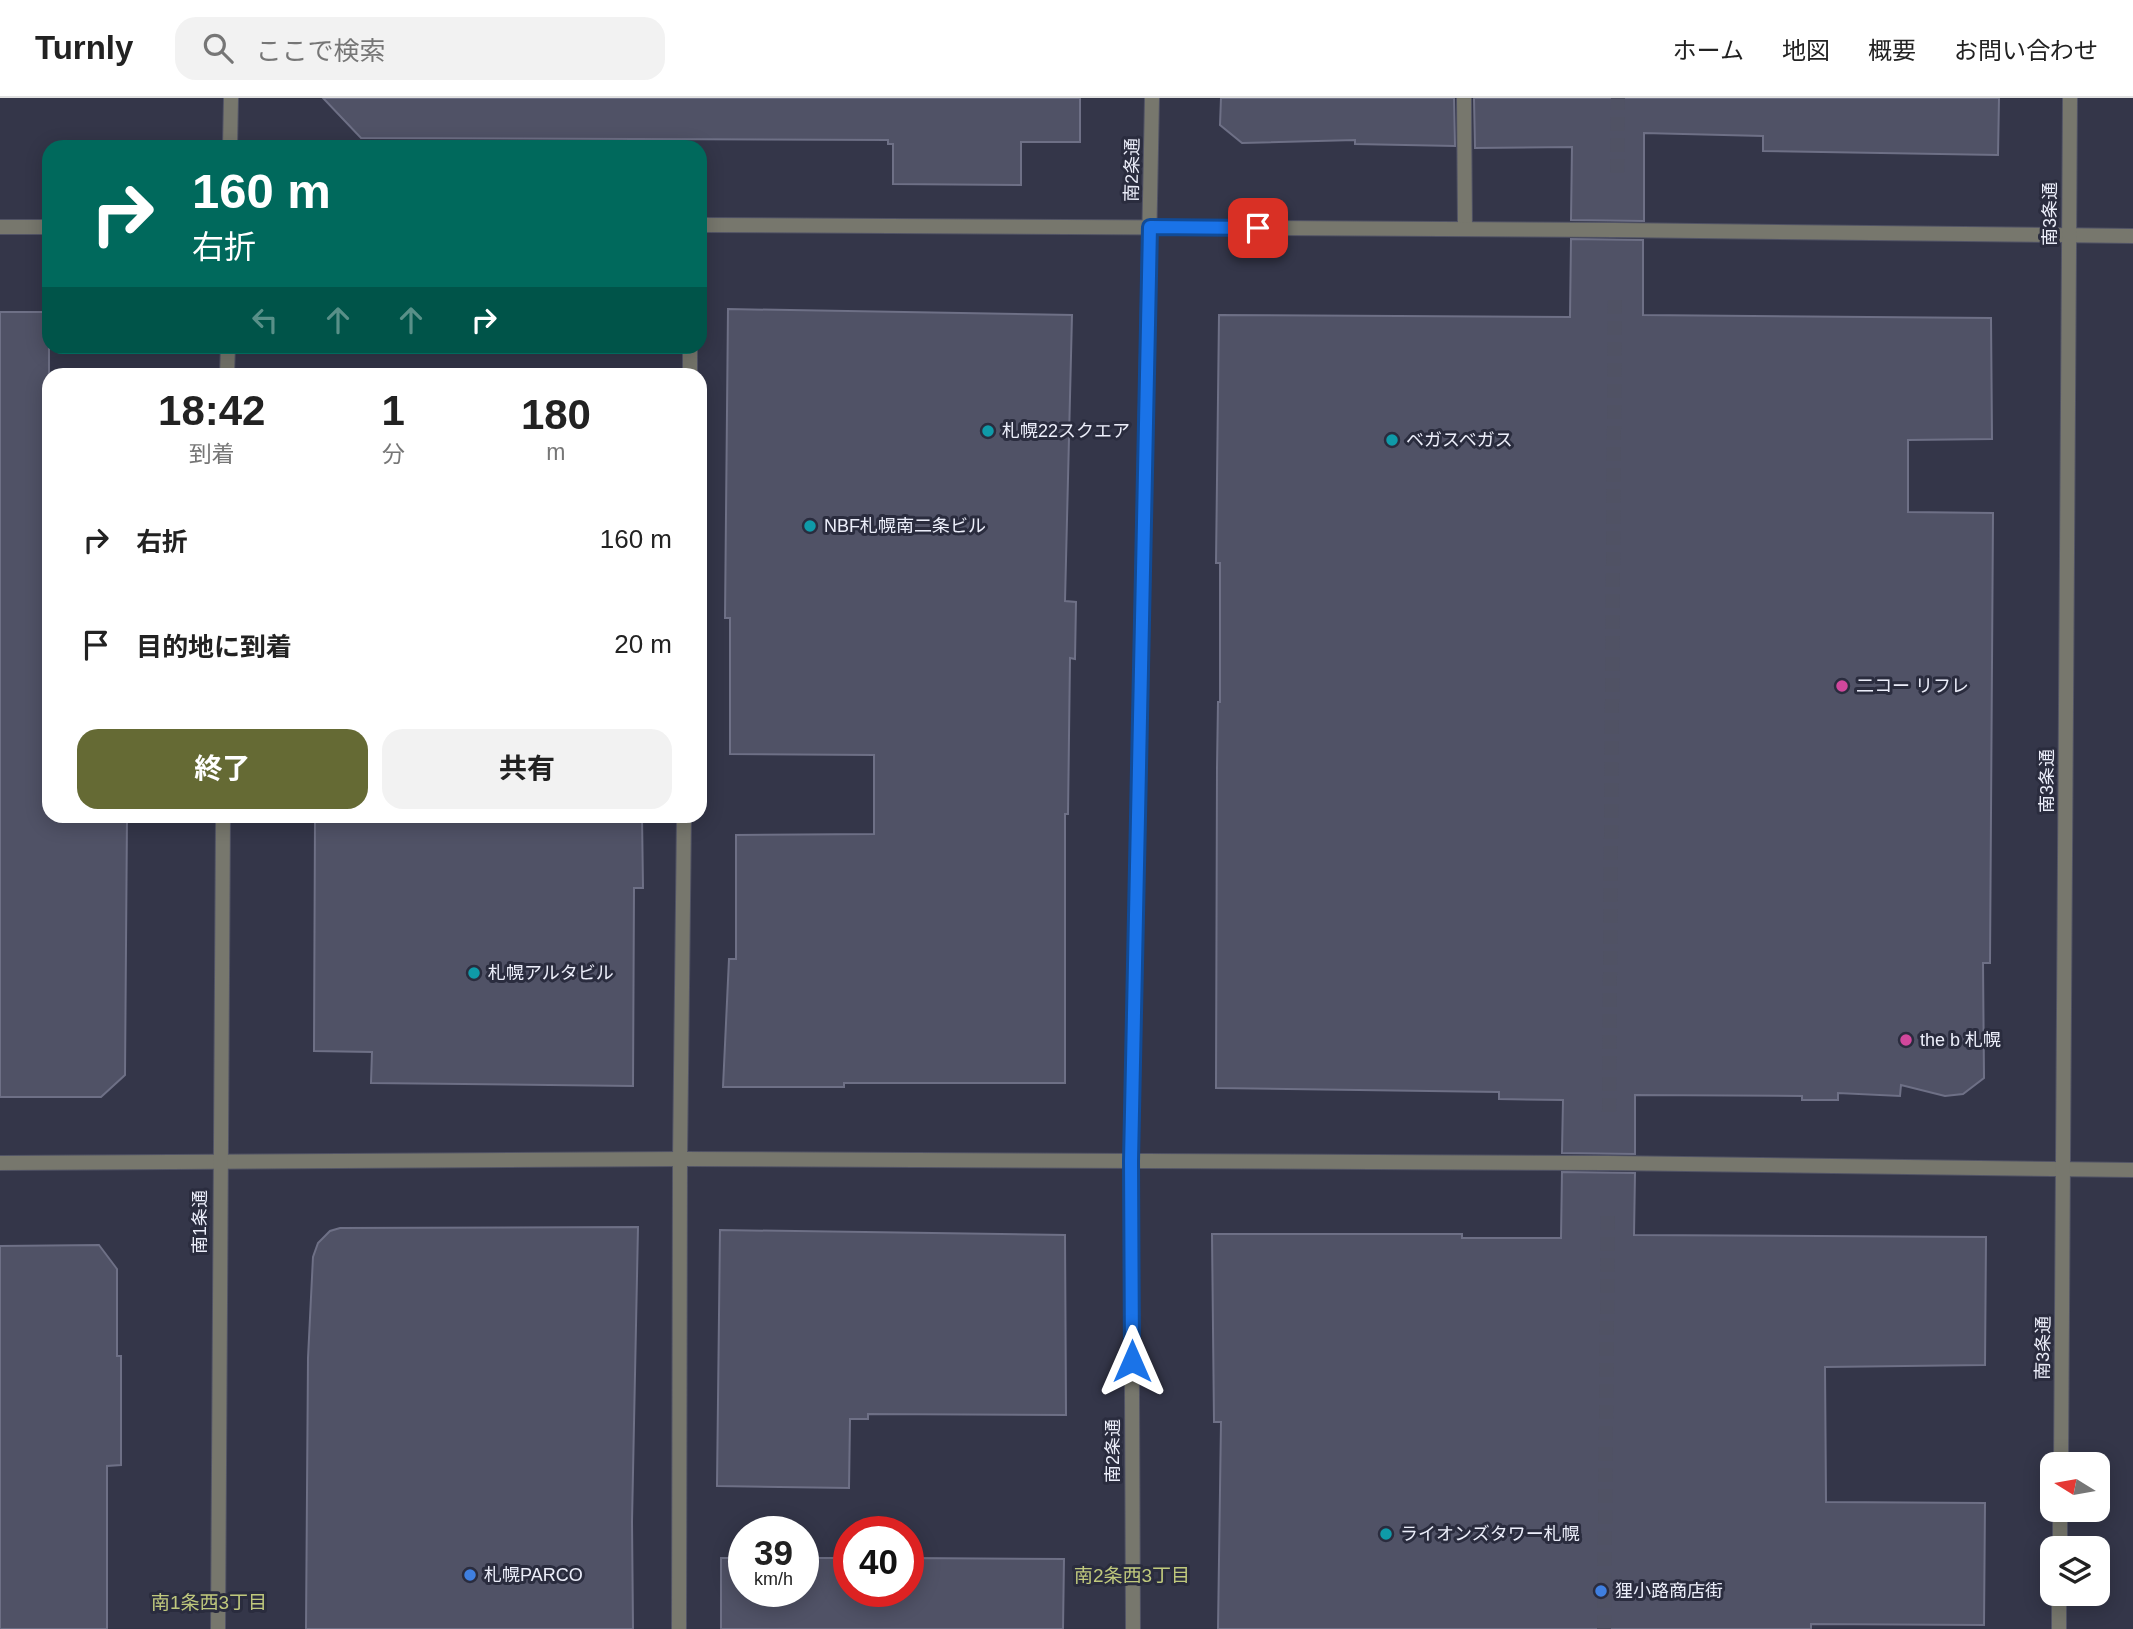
<!DOCTYPE html>
<html lang="ja">
<head>
<meta charset="utf-8">
<style>
	:root { --surface:#fff; --page:#f2f2f2; --text:#222; --muted:#767676; --line:#e0e0e0; --accent:#656a34 }
	body { margin:0; font-family:Arial,"Noto Sans JP",sans-serif; background:var(--page); color:var(--text); height:100vh; display:flex; flex-direction:column; font-size:26px; white-space:nowrap }
	* { box-sizing:border-box; margin:0 }
	p { font-size:23px; color:var(--muted) }
	.icon { flex:none; width:38px; height:38px; fill:none; stroke:currentColor; stroke-width:2; stroke-linecap:round; stroke-linejoin:round }
	.map { position:relative; flex:1; overflow:hidden }
	.details { position:absolute; left:42px; top:270px; width:665px; height:455px; display:flex; flex-direction:column; background:var(--surface); border-radius:21px; box-shadow:0 4px 18px #0003 }
	.details>* { flex:none }
	.top-card { position:absolute; left:42px; top:42px; width:665px; height:214px; border-radius:21px; box-shadow:0 4px 18px #0003; background:#00695c; color:#fff; overflow:hidden }
	.needle { width:46px; rotate:281deg }
	.buttons { position:absolute; left:2040px; top:1354px; display:grid; gap:14px }
	.buttons a { display:grid; place-items:center; width:70px; height:70px; border-radius:14px; background:var(--surface); box-shadow:0 4px 18px #0003; font-size:35px }
	.speed { position:absolute; left:728px; top:1418px; display:flex; gap:14px; font-size:35px; font-weight:700; text-align:center }
	.speed>* { display:grid; place-content:center; width:91px; height:91px; border-radius:50%; background:var(--surface); box-shadow:0 4px 18px #0003; line-height:1 }
	.speed small { font-size:18px; font-weight:400 }
	.speed .limit { border:10px solid #d22; background:#fff; color:#111 }
	.pin { position:absolute; display:grid; place-items:center; width:60px; height:60px; color:#fff; margin:-30px; border-radius:14px; box-shadow:0 4px 10px #0006 }
	.me { position:absolute; width:77px; margin:-38px; rotate:0deg; stroke-linejoin:round; filter:drop-shadow(0 0 5px #0008) }
	.turn { display:flex; align-items:center; gap:24px; height:147px; padding:0 35px; font-size:32px }
	.turn .icon { width:91px; height:91px; stroke-width:2.5 }
	.turn b { display:block; font-size:49px; line-height:60px }
	.lanes { display:flex; align-items:center; height:66px; padding:0 35px; background:#0003; justify-content:center; gap:35px; direction:ltr }
	.lanes .off { opacity:.35 }
	.eta { display:flex; justify-content:space-evenly; align-items:center; height:119px; text-align:center }
	.eta b { font-size:42px; font-weight:700; line-height:49px }
	.action { display:flex; gap:14px; margin-top:auto; padding:14px 35px }
	.action a { flex:1; height:80px; border-radius:21px; background:var(--accent); color:#fff; font-size:28px; font-weight:700; line-height:80px; text-align:center }
	.action a+a { background:var(--page); color:var(--text) }
	ul { padding:0; list-style:none }
	li { display:flex; align-items:center; gap:21px; height:105px; padding:0 35px }
	li div { flex:1 }
	li b { display:block; font-size:26px }
	li em { font-style:normal }
	header { display:flex; align-items:center; gap:42px; box-sizing:border-box; height:98px; padding:0 35px; background:var(--surface); border-bottom:2px solid var(--line) }
	header strong { font-size:33px }
	nav { display:flex; gap:38px; margin-inline-start:auto; font-size:24px }
	.search { width:490px; height:63px; background:var(--page); display:flex; align-items:center; gap:18px; box-sizing:border-box; padding:0 24px; border-radius:21px; color:var(--muted); font-size:26px }
	.map>svg:first-child { display:block }
	.building { fill:#505266; stroke:#6e7086; stroke-width:2 }
	.lines { fill:none; stroke-linecap:round; stroke-linejoin:round }
	.pedestrian-tunnel { stroke:#505264; stroke-width:14; stroke-dasharray:14 7; stroke-linecap:butt }
	.minor-casing { stroke:#515365; stroke-width:16 }
	.tertiary-casing { stroke:#515365; stroke-width:16 }
	.minor { stroke:#77776d; stroke-width:14 }
	.tertiary { stroke:#77776d; stroke-width:14 }
	.route-casing { stroke:#114b97; stroke-width:18 }
	.route { stroke:#1a73e8; stroke-width:12 }
	.culture-dot { fill:#0f9aa8; stroke:#2a2c3e; stroke-width:2.5 }
	.hotel-dot { fill:#d1479c; stroke:#2a2c3e; stroke-width:2.5 }
	.shop-dot { fill:#3f7fe0; stroke:#2a2c3e; stroke-width:2.5 }
	.labels { text-anchor:middle; dominant-baseline:central; stroke-width:6; stroke-linejoin:round; paint-order:stroke }
	.street-label { font-size:18px; fill:#eceefa; stroke:#2a2c3e }
	.poi-label { font-size:18px; fill:#eceefa; stroke:#2a2c3e; text-anchor:start }
	.neighbourhood-label { font-size:19px; fill:#c0c97d; stroke:#2a2c3e }
</style>
</head>
<body>
<header>
<strong>Turnly</strong>
<div class="search"><svg class="icon" aria-label="search" viewBox="0 0 24 24"><circle cx="10" cy="10" r="6"/><path d="M15 15l6 6"/></svg>ここで検索</div>
<nav><a>ホーム</a><a>地図</a><a>概要</a><a>お問い合わせ</a></nav>
</header>
<div class="map">
<svg width="2133" height="1531" viewBox="0 0 2133 1531">
	<rect width="100%" height="100%" fill="#343649"/>
	<g class="building">
		<path d="M323,0h757v44h-59v43l-128,-1v-40h-5v-4l-527,-2z"/>
		<path d="M1221,0h233l1,48 -100,-2v-4l-113,3 -22,-18z"/>
		<path d="M1474,0h525l-1,57 -235,-4v-15l-119,-3v88l-73,-1 1,-73 -97,1z"/>
		<path d="M1571,141l72,1v75l348,3 1,121 -84,1v72l85,1 -3,450h-7l1,115 -21,16 -18,2 -44,-11 -1,11 -62,-3v7h-36v-4l-167,-1v59l-73,-1 1,-53 -64,-1v-7l-283,-4 1,-320 1,-66h2v-139h-4l3,-248 351,2z"/>
		<path d="M728,211l344,6 -7,286 11,1 -1,57 -5,-1 -2,156h-3v269h-221v4h-121l6,-128h7v-124l138,-1v-79l-144,-1v-136h-5z"/>
		<path d="M0,214h49v504h78l-2,259 -24,22h-101z"/>
		<path d="M315,718h327l1,72h-9l-1,198 -262,-3 1,-31 -58,-1z"/>
		<path d="M1562,1074l73,1 -1,62 352,2 -1,128 -160,2 1,135 159,1 -1,122 -173,-1v5h-593l3,-207h-7l-2,-188h250v4h99z"/>
		<path d="M638,1129l-6,295 1,107h-327l2,-271 5,-101 5,-14 12,-12 10,-3z"/>
		<path d="M720,1132l345,5 1,180 -198,-1v5h-18l-1,69 -132,-2z"/>
		<path d="M99,1147l18,24v87h4v109l-14,1v163h-107v-383z"/>
		<path d="M721,1460h23v33h59v-33h46v33h59v-33l156,1 -1,70h-342z"/>
	</g>
	<g class="lines">
		<g class="pedestrian-tunnel">
			<path d="M1617,75l1,-75"/>
			<path d="M1609,1014l6,-819"/>
			<path d="M1604,1531l4,-417"/>
		</g>
		<defs>
			<g id="minor">
				<path d="M1464,0l1,131"/>
				<path d="M690,276v-28"/>
				<path d="M679,1531l1,-470 4,-343"/>
			</g>
			<g id="tertiary">
				<path d="M230,49l1,-49"/>
				<path d="M700,127l916,5 517,6"/>
				<path d="M0,129h49"/>
				<path d="M227,276l1,-28"/>
				<path d="M0,1065l680,-4 929,4 524,7"/>
				<path d="M2061,1367l9,-1367"/>
				<path d="M2060,1451v-39"/>
				<path d="M218,1531l5,-813"/>
				<path d="M1133,1531l-2,-468 21,-1063"/>
				<path d="M2059,1531v-35"/>
			</g>
		</defs>
		<use href="#minor" class="minor-casing"/>
		<use href="#tertiary" class="tertiary-casing"/>
		<use href="#minor" class="minor"/>
		<use href="#tertiary" class="tertiary"/>
	</g>
	<g class="lines">
		<defs>
			<path id="route" d="M1132,1263l-1,-200 19,-934 108,1"/>
		</defs>
		<use href="#route" class="route-casing"/>
		<use href="#route" class="route"/>
	</g>
	<g class="culture-dot">
		<circle cx="988" cy="333" r="7"/>
		<circle cx="1392" cy="342" r="7"/>
		<circle cx="810" cy="428" r="7"/>
		<circle cx="474" cy="875" r="7"/>
		<circle cx="1386" cy="1436" r="7"/>
	</g>
	<g class="hotel-dot">
		<circle cx="1842" cy="588" r="7"/>
		<circle cx="1906" cy="942" r="7"/>
	</g>
	<g class="shop-dot">
		<circle cx="470" cy="1477" r="7"/>
		<circle cx="1601" cy="1493" r="7"/>
	</g>
	<g class="labels">
		<g class="street-label">
			<text transform="translate(1132 72) rotate(-89)">南2条通</text>
			<text transform="translate(2050 116) rotate(-90)">南3条通</text>
			<text transform="translate(2047 683) rotate(-90)">南3条通</text>
			<text transform="translate(200 1124) rotate(-90)">南1条通</text>
			<text transform="translate(2043 1250) rotate(-89)">南3条通</text>
			<text transform="translate(1113 1353) rotate(-90)">南2条通</text>
		</g>
		<g class="poi-label">
			<text x="1002" y="333">札幌22スクエア</text>
			<text x="1406" y="342">ベガスベガス</text>
			<text x="824" y="428">NBF札幌南二条ビル</text>
			<text x="1856" y="588">二コー リフレ</text>
			<text x="488" y="875">札幌アルタビル</text>
			<text x="1920" y="942">the b 札幌</text>
			<text x="1400" y="1436">ライオンズタワー札幌</text>
			<text x="484" y="1477">札幌PARCO</text>
			<text x="1615" y="1493">狸小路商店街</text>
		</g>
		<g class="neighbourhood-label">
			<text x="1132" y="1477">南2条西3丁目</text>
			<text x="209" y="1504">南1条西3丁目</text>
		</g>
	</g>
</svg>
<div class="buttons">
<a><svg class="needle" viewBox="-14 -14 28 28"><path d="M0-13l5 13h-10z" fill="#e53935"/><path d="M0 13l5-13h-10z" fill="#767676"/></svg></a>
<a><svg class="icon" aria-label="layers" viewBox="0 0 24 24"><path d="M12 4l9 5-9 5-9-5zM3 14l9 5 9-5"/></svg></a>
</div>
<div class="speed"><div>39<small>km/h</small></div><div class="limit">40</div></div>
<div class="pin" style="left:1258px;top:130px;background:#d93025"><svg class="icon" aria-label="arrive" viewBox="0 0 24 24"><path d="M6 21V4h12l-3 4 3 4H6"/></svg></div>
<svg class="me" style="left:1132px;top:1263px" viewBox="-20 -20 40 40"><path d="M0-17L14 15 0 8-14 15z" fill="#1a73e8" stroke="#fff" stroke-width="4"/></svg>
<div class="top-card">
<div class="turn"><svg class="icon" aria-label="right" viewBox="0 0 24 24"><path d="M7 20v-9h11M14 6l5 5-5 5"/></svg><div><b>160 m</b>右折</div></div>
<div class="lanes"><svg class="icon off" aria-label="left" viewBox="0 0 24 24"><path d="M17 20v-9H6M10 6l-5 5 5 5"/></svg><svg class="icon off" aria-label="ahead" viewBox="0 0 24 24"><path d="M12 20V5M6 11l6-6 6 6"/></svg><svg class="icon off" aria-label="ahead" viewBox="0 0 24 24"><path d="M12 20V5M6 11l6-6 6 6"/></svg><svg class="icon" aria-label="right" viewBox="0 0 24 24"><path d="M7 20v-9h11M14 6l5 5-5 5"/></svg></div>
</div>
<section class="details">
<div class="eta">
<div><b>18:42</b><p>到着</p></div>
<div><b>1</b><p>分</p></div>
<div><b>180</b><p>m</p></div>
</div>
<ul>
<li><svg class="icon" aria-label="right" viewBox="0 0 24 24"><path d="M7 20v-9h11M14 6l5 5-5 5"/></svg><div><b>右折</b></div><em>160 m</em></li>
<li><svg class="icon" aria-label="arrive" viewBox="0 0 24 24"><path d="M6 21V4h12l-3 4 3 4H6"/></svg><div><b>目的地に到着</b></div><em>20 m</em></li>
</ul>
<div class="action"><a>終了</a><a>共有</a></div>
</section>
</div>
</body>
</html>
